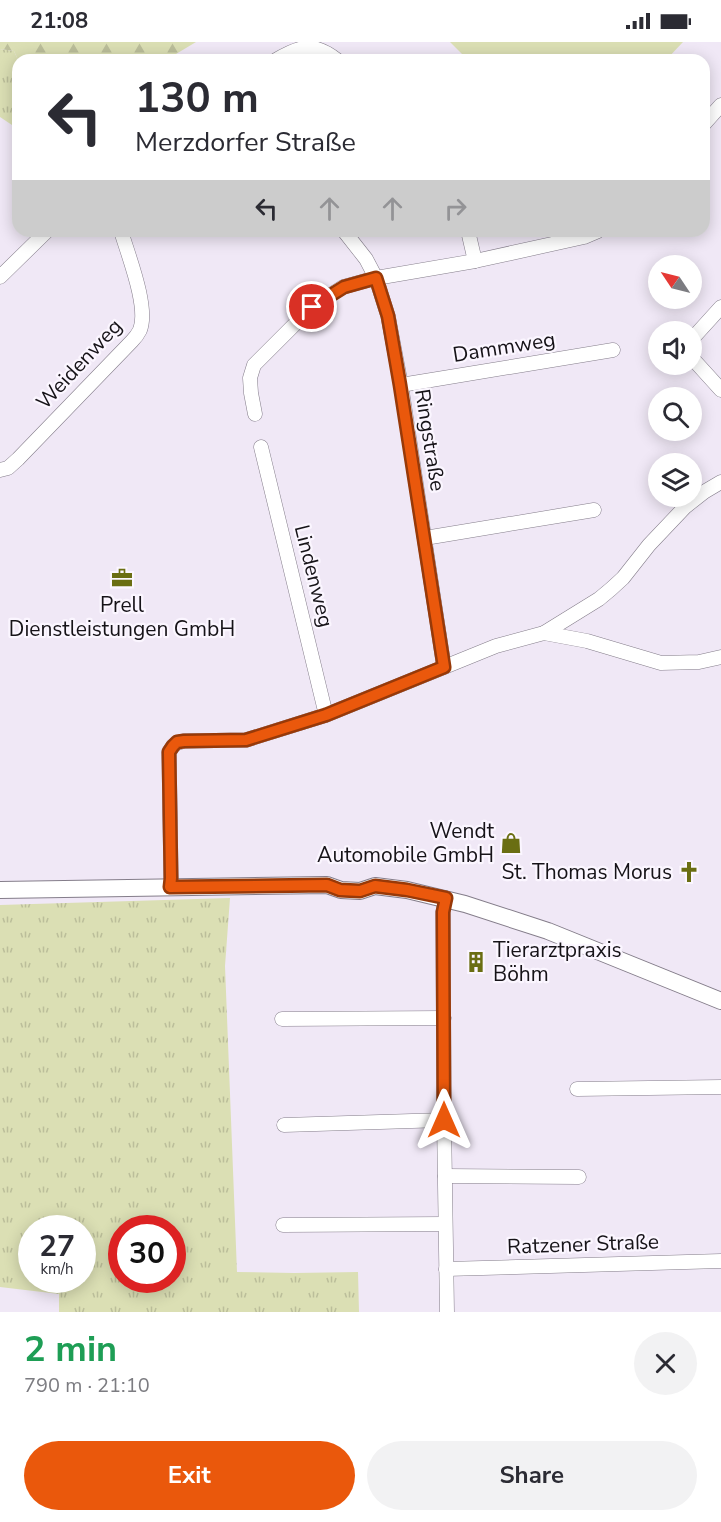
<!DOCTYPE html>
<html lang="en">
<head>
<meta charset="utf-8">
<style>
	:root { --surface:#fff; --page:#f2f2f3; --text:#2b2b33; --muted:#7c7c81; --accent:#ea580c }
	body { margin:0; font-family:"Nunito Sans",sans-serif; background:var(--page); color:var(--text); height:100vh; display:flex; flex-direction:column; font-size:22px; white-space:nowrap }
	* { box-sizing:border-box; margin:0 }
	p { font-size:20px; color:var(--muted) }
	.icon { flex:none; width:33px; height:33px; fill:none; stroke:currentColor; stroke-width:2; stroke-linecap:round; stroke-linejoin:round }
	.map { position:relative; height:1270px; overflow:hidden }
	.side { display:flex; flex-direction:column; background:var(--surface); flex:1 }
	.side>* { flex:none }
	.hud { position:absolute; left:12px; top:12px; width:698px; height:183px; border-radius:18px; box-shadow:0 3px 15px #0003; background:#fff; color:var(--text); overflow:hidden }
	.needle { width:39px; rotate:305deg }
	.tools { position:absolute; left:648px; top:213px; display:grid; gap:12px }
	.tools a { display:grid; place-items:center; width:54px; height:54px; border-radius:50%; background:var(--surface); box-shadow:0 3px 15px #0003; font-size:30px }
	.speed { position:absolute; left:18px; top:1173px; display:flex; gap:12px; font-size:30px; font-weight:700; text-align:center }
	.speed>* { display:grid; place-content:center; width:78px; height:78px; border-radius:50%; background:var(--surface); box-shadow:0 3px 15px #0003; line-height:1 }
	.speed small { font-size:15px; font-weight:400 }
	.speed .limit { border:9px solid #d22; background:#fff; color:#111 }
	.pin { position:absolute; display:grid; place-items:center; width:51px; height:51px; color:#fff; margin:-26px; border:3px solid #fff; border-radius:50%; box-shadow:0 2px 6px #0007 }
	.me { position:absolute; width:66px; margin:-33px; rotate:0deg; stroke-linejoin:round; filter:drop-shadow(0 0 4px #0008) }
	.turn { display:flex; align-items:center; gap:21px; height:126px; padding:0 24px; font-size:27px }
	.turn .icon { width:78px; height:78px; stroke-width:2.5 }
	.turn b { display:block; font-size:42px; line-height:51px }
	.lanes { display:flex; align-items:center; height:57px; padding:0 24px; background:#0003; justify-content:center; gap:30px; direction:ltr }
	.lanes .off { opacity:.35 }
	.round { display:grid; place-items:center; flex:none; width:63px; height:63px; border-radius:32px; background:var(--page) }
	.headline { display:flex; align-items:center; justify-content:space-between; height:102px; padding:0 24px }
	h1 { font-size:36px; font-weight:700; line-height:45px; color:#1e9e55 }
	.button { display:flex; gap:12px; margin-top:auto; padding:12px 24px }
	.button a { flex:1; height:69px; border-radius:36px; background:var(--accent); color:#fff; font-size:24px; font-weight:700; line-height:69px; text-align:center }
	.button a+a { background:var(--page); color:var(--text) }
	.status { display:flex; justify-content:space-between; align-items:center; height:42px; padding:0 30px; background:var(--surface); direction:ltr }
	.status svg { height:16px; fill:currentColor }
	.map>svg:first-child { display:block }
	.grass { fill:url(#grass-tufts); fill-rule:evenodd }
	.forest { fill:url(#forest-firs) }
	.garden { fill:#dbdfb4 }
	.lines { fill:none; stroke-linecap:round; stroke-linejoin:round }
	.minor-casing { stroke:#847d8a; stroke-width:15 }
	.tertiary-casing { stroke:#847d8a; stroke-width:18 }
	.minor { stroke:#fff; stroke-width:14 }
	.tertiary { stroke:#fff; stroke-width:16 }
	.route-casing { stroke:#983908; stroke-width:15 }
	.route { stroke:#ea580c; stroke-width:10 }
	.labels { text-anchor:middle; dominant-baseline:central; stroke-width:4.5; stroke-linejoin:round; paint-order:stroke }
	.street-label { font-size:21px; fill:#161318; stroke:#fbf6ff }
	.poi-label { font-size:21px; fill:#161318; stroke:#fbf6ff; text-anchor:end }
</style>
</head>
<body>
<div class="status"><b>21:08</b><svg viewBox="0 0 49 12"><path d="M0 12V9h3v3zM5 12V6h3v6zM10 12V3h3v9zM15 12V0h3v12zM26 1h20v11H26zM47 4h2v5h-2z"/></svg></div>
<div class="map">
<svg width="721" height="1270" viewBox="0 0 721 1270">
	<defs>
		<pattern id="grass-tufts" width="24" height="20" patternUnits="userSpaceOnUse" patternTransform="scale(1.5)"><rect width="24" height="20" fill="#dbdfb4"/><path d="M3 7l-1-3M5 7V3M7 7l1-3M15 17l-1-3M17 17v-4M19 17l1-3" fill="none" stroke="#bbbe9a"/></pattern>
		<pattern id="forest-firs" width="22" height="20" patternUnits="userSpaceOnUse" patternTransform="scale(1.5)"><rect width="22" height="20" fill="#dbdfb4"/><path d="M5 1l3.5 6h-7zM16 11l3.5 6h-7z" fill="#bbbe9a"/></pattern>
	</defs>
	<rect width="100%" height="100%" fill="#f0e8f6"/>
	<g class="grass">
		<path d="M0,7l14,2 4,9v69l-18,-12z"/>
		<path d="M230,856l-5,68 12,306 57,1 64,-1 1,40h-300v-18l-59,-7v-382zM32,1186h50v52h-50zM122,1186h50v52h-50z"/>
	</g>
	<path class="forest" d="M0,0h196l-30,18h-148l-4,-9 -14,-2z"/>
	<path class="garden" d="M450,0h233l-17,18h-198z"/>
	<g class="lines">
		<defs>
			<g id="minor">
				<path d="M276,18c25,-15 38,-18 61,0"/>
				<path d="M704,82l17,-19"/>
				<path d="M344,189l22,28 10,19 12,38 13,69 43,282"/>
				<path d="M468,189l7,30"/>
				<path d="M0,235l47,-46"/>
				<path d="M692,297l29,-32"/>
				<path d="M692,316l29,32"/>
				<path d="M401,343l212,-35"/>
				<path d="M255,372l-4,-21 -1,-15 4,-13 58,-58 31,-20 33,-9 99,-17 109,-24 14,-6"/>
				<path d="M261,405l65,268"/>
				<path d="M0,428l8,-2 10,-9 114,-118c3,-3 6,-7 8,-11 9,-23 -12,-75 -19,-99"/>
				<path d="M425,496l169,-28"/>
				<path d="M544,591l43,8 74,22 38,-1 22,-5"/>
				<path d="M170,845l1,-9 -2,-126 4,-6 4,-3 7,-2 62,-1 80,-25 170,-69 48,-13 55,-34 12,-10 12,-11 26,-33 36,-38 19,-15 17,-10"/>
				<path d="M446,856l-3,14 1,208 3,192"/>
				<path d="M282,977l162,-1"/>
				<path d="M577,1047l144,-2"/>
				<path d="M284,1083l160,-5"/>
				<path d="M445,1134l134,1"/>
				<path d="M283,1183l162,-1"/>
				<path d="M446,1227l275,-8"/>
			</g>
			<path id="tertiary" d="M0,848l327,-5 14,5 19,1 15,-5 32,4 58,14 83,27 173,70"/>
		</defs>
		<use href="#minor" class="minor-casing"/>
		<use href="#tertiary" class="tertiary-casing"/>
		<use href="#minor" class="minor"/>
		<use href="#tertiary" class="tertiary"/>
	</g>
	<g class="lines">
		<defs>
			<path id="route" d="M312,265l32,-20 32,-9 12,38 12,69 44,282 -118,48 -80,25 -62,1 -7,1 -4,4 -4,6 2,126 -1,9 157,-2 13,5 20,1 15,-5 32,4 39,8 -3,14 1,208"/>
		</defs>
		<use href="#route" class="route-casing"/>
		<use href="#route" class="route"/>
	</g>
	<defs>
		<symbol id="office-bare" viewBox="-9 -9 18 18"><path d="M-6-3h4V-5.5h4V-3h4V5H-6ZM-1-4.5V-3h2v-1.5ZM-6 0V1H6V0Z" fill="#6a6e12" stroke="#fbf6ff" stroke-width="2.5" paint-order="stroke"/></symbol>
		<symbol id="shop-bare" viewBox="-9 -9 18 18"><path d="M-5-2.5h2.3a2.7 3.5 0 0 1 5.4 0H5L5.5 6h-11ZM-1.5-2.5h3a1.5 2.3 0 0 0-3 0Z" fill="#6a6e12" stroke="#fbf6ff" stroke-width="2.5" paint-order="stroke"/></symbol>
		<symbol id="church-bare" viewBox="-9 -9 18 18"><path d="M-1.2-6h2.4v3.5h3.3v2.4h-3.3V6h-2.4V-.1h-3.3v-2.4h3.3Z" fill="#6a6e12" stroke="#fbf6ff" stroke-width="2.5" paint-order="stroke"/></symbol>
		<symbol id="building-bare" viewBox="-9 -9 18 18"><path d="M-4-6H4V6H1V3H-1V6H-4ZM-2.5-4.3h1.7v1.8h-1.7ZM.8-4.3h1.7v1.8H.8ZM-2.5-1h1.7V.8h-1.7ZM.8-1h1.7V.8H.8Z" fill="#6a6e12" stroke="#fbf6ff" stroke-width="2.5" paint-order="stroke"/></symbol>
	</defs>
	<g fill-rule="evenodd">
		<use href="#office-bare" x="107" y="521" width="30" height="30"/>
		<use href="#shop-bare" x="496" y="786" width="30" height="30"/>
		<use href="#church-bare" x="674" y="815" width="30" height="30"/>
		<use href="#building-bare" x="461" y="905" width="30" height="30"/>
	</g>
	<g class="labels">
		<g class="street-label">
			<text transform="translate(504 305) rotate(-9)">Dammweg</text>
			<text transform="translate(79 322) rotate(-47)">Weidenweg</text>
			<text transform="translate(430 398) rotate(81)">Ringstraße</text>
			<text transform="translate(314 534) rotate(76)">Lindenweg</text>
			<text transform="translate(583 1202) rotate(-2)">Ratzener Straße</text>
		</g>
		<g class="poi-label">
			<text x="122" y="563" text-anchor="middle">Prell<tspan x="122" dy="24">Dienstleistungen GmbH</tspan></text>
			<text x="494" y="789">Wendt<tspan x="494" dy="24">Automobile GmbH</tspan></text>
			<text x="672" y="830">St. Thomas Morus</text>
			<text x="493" y="908" text-anchor="start">Tierarztpraxis<tspan x="493" dy="24">Böhm</tspan></text>
		</g>
	</g>
</svg>
<div class="tools">
<a><svg class="needle" viewBox="-14 -14 28 28"><path d="M0-13l5 13h-10z" fill="#e53935"/><path d="M0 13l5-13h-10z" fill="#7c7c81"/></svg></a>
<a><svg class="icon" aria-label="sound" viewBox="0 0 24 24"><path d="M4 9h4l5-4v14l-5-4H4zM17 9q2 3 0 6"/></svg></a>
<a><svg class="icon" aria-label="search" viewBox="0 0 24 24"><circle cx="10" cy="10" r="6"/><path d="M15 15l6 6"/></svg></a>
<a><svg class="icon" aria-label="layers" viewBox="0 0 24 24"><path d="M12 4l9 5-9 5-9-5zM3 14l9 5 9-5"/></svg></a>
</div>
<div class="speed"><div>27<small>km/h</small></div><div class="limit">30</div></div>
<div class="pin" style="left:312px;top:265px;background:#d93025"><svg class="icon" aria-label="arrive" viewBox="0 0 24 24"><path d="M6 21V4h12l-3 4 3 4H6"/></svg></div>
<svg class="me" style="left:444px;top:1078px" viewBox="-20 -20 40 40"><path d="M0-17L14 15 0 8-14 15z" fill="#ea580c" stroke="#fff" stroke-width="4"/></svg>
<div class="hud">
<div class="turn"><svg class="icon" aria-label="left" viewBox="0 0 24 24"><path d="M17 20v-9H6M10 6l-5 5 5 5"/></svg><div><b>130 m</b>Merzdorfer Straße</div></div>
<div class="lanes"><svg class="icon" aria-label="left" viewBox="0 0 24 24"><path d="M17 20v-9H6M10 6l-5 5 5 5"/></svg><svg class="icon off" aria-label="ahead" viewBox="0 0 24 24"><path d="M12 20V5M6 11l6-6 6 6"/></svg><svg class="icon off" aria-label="ahead" viewBox="0 0 24 24"><path d="M12 20V5M6 11l6-6 6 6"/></svg><svg class="icon off" aria-label="right" viewBox="0 0 24 24"><path d="M7 20v-9h11M14 6l5 5-5 5"/></svg></div>
</div>
</div>
<section class="side">
<div class="headline"><div><h1>2 min</h1><p>790 m · 21:10</p></div><a class="round"><svg class="icon" aria-label="close" viewBox="0 0 24 24"><path d="M6 6l12 12M18 6L6 18"/></svg></a></div>
<div class="button"><a>Exit</a><a>Share</a></div>
</section>
</body>
</html>
